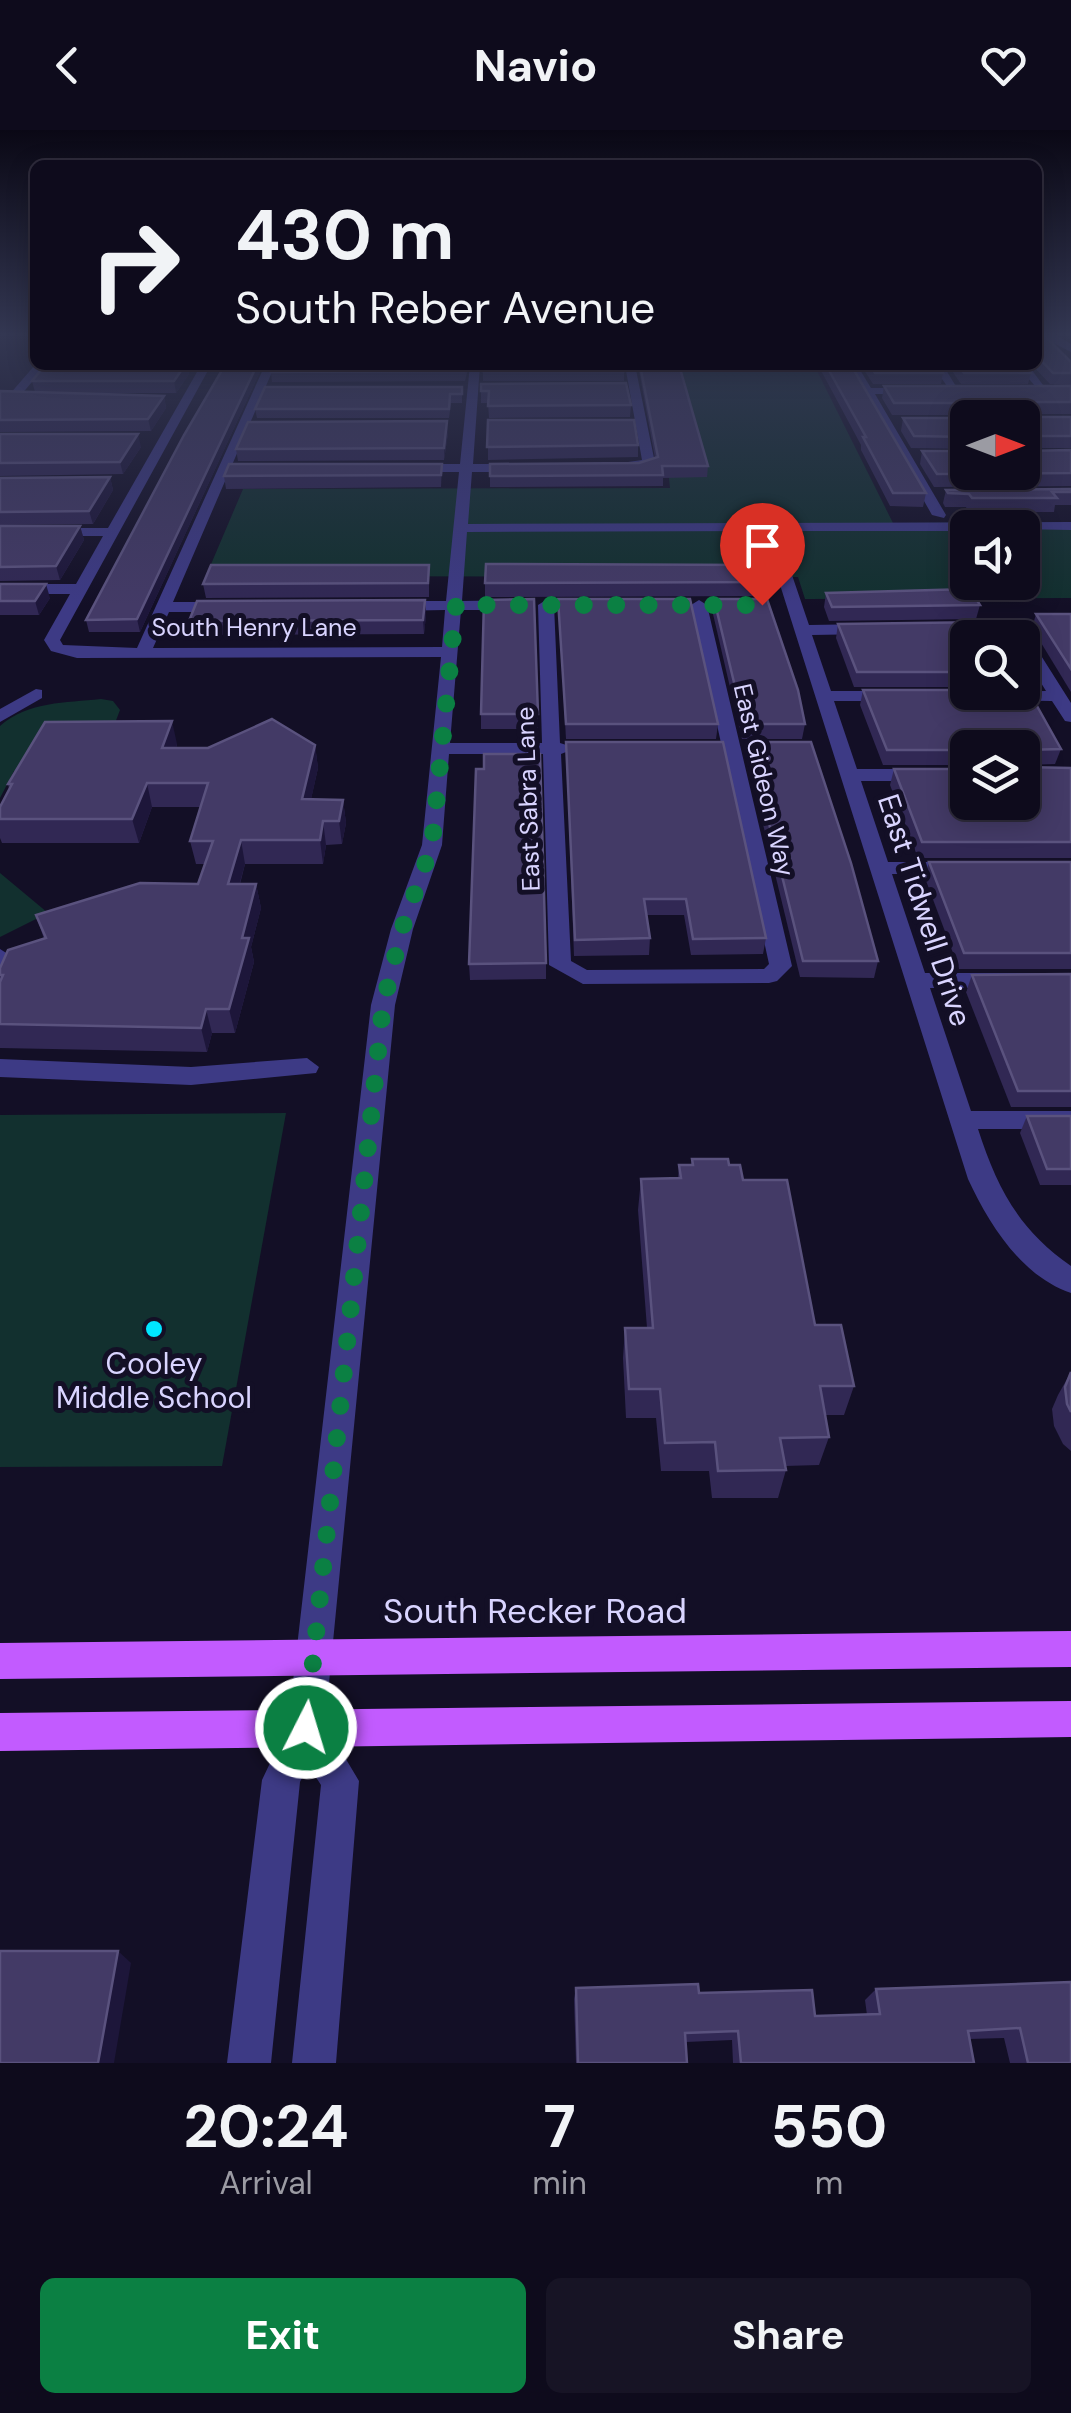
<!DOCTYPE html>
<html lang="en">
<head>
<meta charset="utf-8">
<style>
	:root { --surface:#0e0b1c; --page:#171425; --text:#f1f3f6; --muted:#9b9ba3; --line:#2e2b3b; --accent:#0b8043 }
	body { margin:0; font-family:"DM Sans",sans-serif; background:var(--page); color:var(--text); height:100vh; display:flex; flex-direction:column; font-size:38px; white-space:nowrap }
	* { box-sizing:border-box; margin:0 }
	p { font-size:32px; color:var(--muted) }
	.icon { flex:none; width:55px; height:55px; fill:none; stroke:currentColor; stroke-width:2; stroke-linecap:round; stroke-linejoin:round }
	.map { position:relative; height:1933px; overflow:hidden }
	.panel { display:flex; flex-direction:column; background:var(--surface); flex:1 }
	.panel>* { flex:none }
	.hud { position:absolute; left:30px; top:30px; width:1012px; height:210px; border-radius:15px; box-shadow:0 5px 25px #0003,0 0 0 2px var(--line); background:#0e0b1c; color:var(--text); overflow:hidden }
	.needle { width:65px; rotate:90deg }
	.fabs { position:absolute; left:950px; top:270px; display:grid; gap:20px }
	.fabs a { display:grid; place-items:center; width:90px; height:90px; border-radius:15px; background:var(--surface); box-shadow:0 5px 25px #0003,0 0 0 2px var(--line); font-size:50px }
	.pin { position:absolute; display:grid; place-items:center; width:85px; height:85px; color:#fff; margin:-102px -42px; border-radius:50% 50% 50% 0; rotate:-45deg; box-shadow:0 0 10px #0007 }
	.pin .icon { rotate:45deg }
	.me { position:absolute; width:110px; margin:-55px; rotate:5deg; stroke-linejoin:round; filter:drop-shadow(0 0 8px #0008) }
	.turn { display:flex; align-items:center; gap:35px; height:210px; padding:0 40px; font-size:45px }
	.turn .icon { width:130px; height:130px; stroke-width:2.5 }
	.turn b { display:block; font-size:70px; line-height:85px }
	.eta { display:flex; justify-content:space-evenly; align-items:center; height:170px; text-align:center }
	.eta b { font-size:60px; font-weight:700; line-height:70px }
	.button { display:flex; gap:20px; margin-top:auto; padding:20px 40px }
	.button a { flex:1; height:115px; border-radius:15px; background:var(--accent); color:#fff; font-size:40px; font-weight:700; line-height:115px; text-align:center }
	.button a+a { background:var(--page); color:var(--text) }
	header { display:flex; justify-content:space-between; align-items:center; height:130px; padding:0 40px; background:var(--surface); font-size:45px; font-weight:700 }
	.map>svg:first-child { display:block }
	.green { fill:#12302f; fill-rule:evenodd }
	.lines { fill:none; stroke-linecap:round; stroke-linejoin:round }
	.minor { fill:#3d3a85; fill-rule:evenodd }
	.major { fill:#c25bff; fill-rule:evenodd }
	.wall { fill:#312854 }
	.shaded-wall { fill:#1d163a }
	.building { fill:#433a66; stroke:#5a527e; stroke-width:2.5 }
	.route { stroke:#0b8043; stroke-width:18; stroke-dasharray:0 32.4 }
	.poi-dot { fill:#00e5ff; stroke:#130f26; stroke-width:4 }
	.labels { text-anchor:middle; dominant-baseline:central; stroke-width:10; stroke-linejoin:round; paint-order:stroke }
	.far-street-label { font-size:25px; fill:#d9d4ff; stroke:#130f26 }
	.street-label { font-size:30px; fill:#d9d4ff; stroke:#130f26 }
	.poi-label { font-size:30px; fill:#d9d4ff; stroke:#130f26 }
	.near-street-label { font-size:35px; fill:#d9d4ff; stroke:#130f26 }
</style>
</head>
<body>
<header><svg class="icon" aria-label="back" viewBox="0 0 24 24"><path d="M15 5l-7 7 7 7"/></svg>Navio<svg class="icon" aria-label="heart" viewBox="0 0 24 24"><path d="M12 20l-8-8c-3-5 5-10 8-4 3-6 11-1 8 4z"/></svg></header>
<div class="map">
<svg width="1071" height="1933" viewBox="0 0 1071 1933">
	<rect width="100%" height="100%" fill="#130f26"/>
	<g class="green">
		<path d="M678,235h136l79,158 178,-1v76l-266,1 -7,-22 -592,-1 37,-87 427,-1 -2,-19zM968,398h54v54h-54z"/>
		<path d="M101,569l12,2 7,9 -13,34 -68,27h-25l-14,27v-72c29,-25 65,-23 101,-27z"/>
		<path d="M0,743l48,40 -48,24z"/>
		<path d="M286,983l-64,353 -222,1v-352z"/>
	</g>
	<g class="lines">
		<g class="minor">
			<path d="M1038,205h18l15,9v8z"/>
			<path d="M35,235h11l-25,30 27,6 -6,3 -29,-2 -4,-7z"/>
			<path d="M201,235h10l-151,275 3,5 74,3 128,-283h10l-102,237h55l8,5 -8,5h-59l-16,36 289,-1 3,-37 -52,1 -8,-5 8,-5h53l13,-129h-50l-6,-4 6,-4h51l10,-99h10l-7,99h51l6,4 -6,4h-52l-4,52 603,-2v8l-103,-2v3h-191l32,94 61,-1 8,5 -8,5 -58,1 19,56h63l9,5 -9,5h-60l23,68h111v12h-107l27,81h72l10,6 -10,6h-68l33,99h146v14l-141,1 41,123h100v18h-93c19,59 41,101 93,137v27c-50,-17 -82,-69 -103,-114l-205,-648 -296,1 -5,69 56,-1 8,5 -8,5h-57l-11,133h92l-4,-138 8,-5 8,5 6,138 16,5 -15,6 10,207 16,9 177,-1 5,-5 -78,-359 8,-5 8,5 85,361 -15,15 -8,2 -186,1 -34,-19 -6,-211h-94l-7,91 -29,84 -18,76 -70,719 34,57 -23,282h-44l29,-278 -13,-20 -8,17 -29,281h-44l35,-283 26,-55 83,-720 20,-76 31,-84 19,-188 -364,1 -26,-7 -7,-11 26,-46h-70v-10h76l27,-48h-103v-8h108z"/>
			<path d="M625,235h10l20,98 -36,8 -5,-1v-6l28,-4z"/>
			<path d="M847,235h10l14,23h46l6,3 -6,3h-42l71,121 -2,3 -12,-3z"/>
			<path d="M932,235h11l17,28h-8z"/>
			<path d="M1017,235h11l21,28h-8z"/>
			<path d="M960,494l54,2 14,9 43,68v19l-6,-1 -13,-20 -59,-1v-8l53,-1 -24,-39v-14l-68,-6 -2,-3z"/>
			<path d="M36,559l6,1v8l-42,24v-13z"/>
			<path d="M0,819l11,7v18l-11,7z"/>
			<path d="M307,928l12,9 -3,6 -125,12 -191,-8v-18l191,8z"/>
		</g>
		<g class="major">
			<path d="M1071,1501v36l-1071,12v-36z"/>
			<path d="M1071,1571v36l-1071,14v-38z"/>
		</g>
	</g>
	<g class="wall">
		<path d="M1038,205l33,27v23l-21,-1 -18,-19h6z"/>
		<path d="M45,235h142l2,9 -13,19h-103l91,3 2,12 -15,23 -151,1v-41l35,1 -3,-11z"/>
		<path d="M225,235h38l-123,267h-51l-3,-12z"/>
		<path d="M273,235h196l-4,16 -193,1 -1,-10z"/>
		<path d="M483,235l141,6v10h-141z"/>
		<path d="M638,235h41l29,101 -1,11 -44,1v8l-173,1v-23l149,-1 16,-5z"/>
		<path d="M818,235h33l75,128 -3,14 -33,-1 -29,-56v-5z"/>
		<path d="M861,235h77l5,8 -2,11h-68z"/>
		<path d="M948,235h77l6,8 -3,11h-67z"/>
		<path d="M481,254l150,21 -1,12 -141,1 -1,-15h-7z"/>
		<path d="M884,256h187v28h-47l1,3h46v31h-47l1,3 46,-1v36l-137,1 -14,-23 2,-13 100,21 -52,-55 1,-2h-79l-10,-17z"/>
		<path d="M462,257v16h-11l-2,15h-192l-2,-9z"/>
		<path d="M903,288h65v31l-57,-1 -10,-17z"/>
		<path d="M488,290l150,25v12l-150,3z"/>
		<path d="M448,303l-4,27 -206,1 -2,-12z"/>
		<path d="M0,304l141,13 -18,27 -123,2z"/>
		<path d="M442,334l-1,23 -215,2 -2,-13z"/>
		<path d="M110,347l3,13 -20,34 -93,1v-47z"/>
		<path d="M1071,359v16h-16l-1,7h-86l-2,-5h-21l-2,-4 3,-13z"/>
		<path d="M0,396h80l4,14 -24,40 -60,1z"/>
		<path d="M429,435v32l-223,1 -3,-14z"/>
		<path d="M761,452l-1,14 -275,1v-14z"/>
		<path d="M0,454l50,14 -11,17h-39z"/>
		<path d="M826,463l154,12 -4,14 -147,2 -5,-14z"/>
		<path d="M534,469l4,130h-57v-15z"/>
		<path d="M558,469l160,125 -2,15h-150z"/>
		<path d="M714,469l91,125 -3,15h-60l-29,-125z"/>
		<path d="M425,470l1,15 -2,19 -232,1 -3,-14z"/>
		<path d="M1036,484h35v78l-39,-64z"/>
		<path d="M838,494l130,14v49h-114l-18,-49z"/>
		<path d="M863,560l198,59 -6,15 -31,1v2l47,1v90h-153l-28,-73 4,-16 74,33 54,-54h-54v17h-85l-23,-60z"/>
		<path d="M566,612l200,196 -3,16 -72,1 -7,-40h-37l3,23 -1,17 -75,1z"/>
		<path d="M749,612l129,219 -4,17 -74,-1 -53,-219z"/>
		<path d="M177,614l-1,4 139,-3 3,23 -7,31 32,1 3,23 -4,21 -16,1 -3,19h-78l-5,20h16l5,24 -10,39 3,15 -19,71h-23l-5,19 -207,-4v-80l44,-29 -8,-24 162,-31 7,-20h-9l-6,-23 11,-34h-49l-13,36h-137l-2,-5v-31l9,-18 -1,-5z"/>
		<path d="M929,732h142v107h-112l-34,-91z"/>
		<path d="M546,833v16l-76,1 -1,-16z"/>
		<path d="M1071,844v133h-60l-45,-115 6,-17z"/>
		<path d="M1027,986h44v69h-31l-20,-52z"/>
		<path d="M692,1029l37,6 14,15 72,145 39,61 -10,29h-19l4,22 -10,28 -34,1 1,4 -8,28h-66l-3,-27h-48l-5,-53h-30l-3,-60 2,-30h22l-9,-118 3,-31 37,-1 1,-13h12z"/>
		<path d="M1071,1242v79l-8,-7 -9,-18 -2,-17 6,-14z"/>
		<path d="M1071,1852v81h-61l-6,-25 -35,1 5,24h-241l-1,-23 -46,2 1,21h-111l-2,-64 2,-11 123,5 116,23 52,-1 -2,-15 11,-11z"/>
	</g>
	<g class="shaded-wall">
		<path d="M185,235h2l2,9 -13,19 -2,-12z"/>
		<path d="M257,235h6l-123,267 -3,-13z"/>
		<path d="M164,266l2,12 -15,23 -3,-12z"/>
		<path d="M447,291l1,12 -4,27v-12z"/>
		<path d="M138,304l3,13 -18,27 -3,-12z"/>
		<path d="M110,347l3,13 -20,34 -4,-13z"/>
		<path d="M80,396l4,14 -24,40 -4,-14z"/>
		<path d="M46,454l4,14 -11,17 -4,-14z"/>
		<path d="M425,470l1,15 -2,19 -1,-14z"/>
		<path d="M172,591l5,23 -10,27 -5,-23z"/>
		<path d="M315,615l3,23 -12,54 -4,-23z"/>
		<path d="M147,653l5,24 -13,36 -7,-24z"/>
		<path d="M343,670l3,23 -4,21 -3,-23z"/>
		<path d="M323,691l3,24 -3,19 -3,-24z"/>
		<path d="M241,710l4,24 -12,44 -5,-24z"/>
		<path d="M256,754l5,24 -10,39 3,15 -19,71 -6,-24 13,-71z"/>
		<path d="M206,879l6,24 -5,19 -6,-24z"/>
		<path d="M118,1821l13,12 -17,100h-16z"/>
	</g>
	<g class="building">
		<path d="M1038,205h6l27,27v11h-18l-15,-16z"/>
		<path d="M45,235h140l-11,16h-142z"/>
		<path d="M225,235h32l-120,254 -51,1 98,-185z"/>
		<path d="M273,235h193l-2,6 -193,1z"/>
		<rect x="483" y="235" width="141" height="6"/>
		<path d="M640,235h39l29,101h-46l1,9 -173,1v-12l149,-1 19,-6z"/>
		<path d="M826,235h25l75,128h-33l-30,-56h3z"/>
		<path d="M870,235h68l5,8h-68z"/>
		<path d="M958,235h67l6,8h-67z"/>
		<path d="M626,253l5,22 -143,1 1,-15h-8v-7z"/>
		<path d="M884,256h187v16h-46l-4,4 4,11h46v19h-46l-3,2v-20h-53l2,-1 2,-14h-79z"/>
		<path d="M265,257h197v7h-12l-1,15h-194z"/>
		<path d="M0,261l164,5 -16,23 -148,1z"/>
		<path d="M903,288h65v19l-54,-1z"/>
		<path d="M488,290h146l4,25 -151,2z"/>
		<path d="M447,291l-3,27 -208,1 12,-27z"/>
		<path d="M0,304h138l-18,28 -120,1z"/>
		<path d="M1022,312l3,9 46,-1v23l-134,1 -15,-23h46v21h54z"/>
		<path d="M229,334h213l-1,11 -217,1z"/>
		<path d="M110,347l-21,34 -89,1v-34z"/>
		<path d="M1071,359v3h-19l5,6h-85l-3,-4 -21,-1 -2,-3z"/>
		<path d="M0,396h80l-24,40 -56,1z"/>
		<path d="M486,434l270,1 5,17 -276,1z"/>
		<path d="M211,435h218l-1,18 -225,1z"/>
		<path d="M0,454h46l-11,17h-35z"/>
		<path d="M970,459l10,16 -148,2 -6,-14z"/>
		<path d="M534,469l4,115h-57l3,-114z"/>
		<path d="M558,469h132l28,125h-152z"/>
		<path d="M714,469h53l31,91 7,34h-61z"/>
		<path d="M425,470l-2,20 -234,1 8,-20z"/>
		<path d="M1036,484h35v55z"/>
		<path d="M990,492l8,16h-30v34h-111l-19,-48z"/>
		<path d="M863,560h105v2h54v-2h6l33,59 -37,1v17l47,1v74h-149l-28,-73h74v33h54v-54h-54v2h-81z"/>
		<path d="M272,589l43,26 -13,54 41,1 -4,21h-16l-3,19h-79l-13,44h28l-14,54h7l-20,71h-23l-5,19 -201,-4v-42l3,-7h-3v-7l8,-18 38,-12 -10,-23 104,-32 58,1 15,-43h-23l18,-58h-61l-15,36h-132v-12l12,-23h-4l37,-62 127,-1 -10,27h46z"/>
		<path d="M566,612h157l43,196 -73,1 -7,-40h-42l6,39 -75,2z"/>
		<path d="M749,612h62l40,121 27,98h-75z"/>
		<path d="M484,624h56l6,209 -77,1 7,-195h8z"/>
		<path d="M929,732h142v91h-107z"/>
		<path d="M1071,844v117h-53l-46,-116z"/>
		<path d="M1027,986h44v53h-24z"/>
		<path d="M692,1029h36l1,6h11l3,15h44l28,145h26l13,61h-34l9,51 -49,1 6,32 -68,1 -3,-29 -50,1 -5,-54h-31l-4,-61h28l-12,-149 40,-1 -2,-13h14z"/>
		<path d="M1071,1242v40l-4,-8 -2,-17z"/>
		<path d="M0,1821h118l-20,112h-98z"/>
		<path d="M1071,1852v81h-43l-8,-35 -52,3 6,32h-233l-3,-32 -53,2 2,30h-109l-2,-75 122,-4 1,9 113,-3 3,26 65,-2 -4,-25z"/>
	</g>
	<linearGradient id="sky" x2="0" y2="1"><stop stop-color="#0a0815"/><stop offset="0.43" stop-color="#333752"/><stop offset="1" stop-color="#333752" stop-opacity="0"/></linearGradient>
	<rect width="1071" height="476" fill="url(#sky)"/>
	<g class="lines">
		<path class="route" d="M306,1598l77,-723 19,-76 30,-84 24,-240h306"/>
	</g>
	<circle class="poi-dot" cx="154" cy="1199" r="10"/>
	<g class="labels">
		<g class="far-street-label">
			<text x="254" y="497">South Henry Lane</text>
			<text transform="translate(764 650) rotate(77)">East Gideon Way</text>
			<text transform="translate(528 669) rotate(-92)">East Sabra Lane</text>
		</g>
		<g class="street-label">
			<text transform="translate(925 780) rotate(72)">East Tidwell Drive</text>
		</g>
		<g class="poi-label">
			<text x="154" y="1233">Cooley<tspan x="154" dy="34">Middle School</tspan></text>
		</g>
		<g class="near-street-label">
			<text x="535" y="1481">South Recker Road</text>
		</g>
	</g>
</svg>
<div class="fabs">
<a><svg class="needle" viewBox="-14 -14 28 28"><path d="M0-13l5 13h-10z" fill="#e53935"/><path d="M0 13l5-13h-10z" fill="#9b9ba3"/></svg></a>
<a><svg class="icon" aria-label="sound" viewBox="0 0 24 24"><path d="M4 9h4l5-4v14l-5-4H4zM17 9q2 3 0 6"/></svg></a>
<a><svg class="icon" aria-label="search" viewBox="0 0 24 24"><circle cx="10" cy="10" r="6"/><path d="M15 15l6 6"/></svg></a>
<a><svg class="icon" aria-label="layers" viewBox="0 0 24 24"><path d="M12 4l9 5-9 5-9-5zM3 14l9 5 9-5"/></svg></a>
</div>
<div class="pin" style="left:762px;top:475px;background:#d93025"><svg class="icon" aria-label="arrive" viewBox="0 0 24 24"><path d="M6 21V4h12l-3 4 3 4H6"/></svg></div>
<svg class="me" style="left:306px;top:1598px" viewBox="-20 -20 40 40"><circle r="17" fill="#0b8043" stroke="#fff" stroke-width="3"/><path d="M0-11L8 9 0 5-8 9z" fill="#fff"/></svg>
<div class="hud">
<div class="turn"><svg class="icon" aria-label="right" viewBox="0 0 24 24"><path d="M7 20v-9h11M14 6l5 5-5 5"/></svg><div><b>430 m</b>South Reber Avenue</div></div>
</div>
</div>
<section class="panel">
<div class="eta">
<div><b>20:24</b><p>Arrival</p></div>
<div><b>7</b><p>min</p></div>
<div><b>550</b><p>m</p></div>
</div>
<div class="button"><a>Exit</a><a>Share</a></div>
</section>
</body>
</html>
